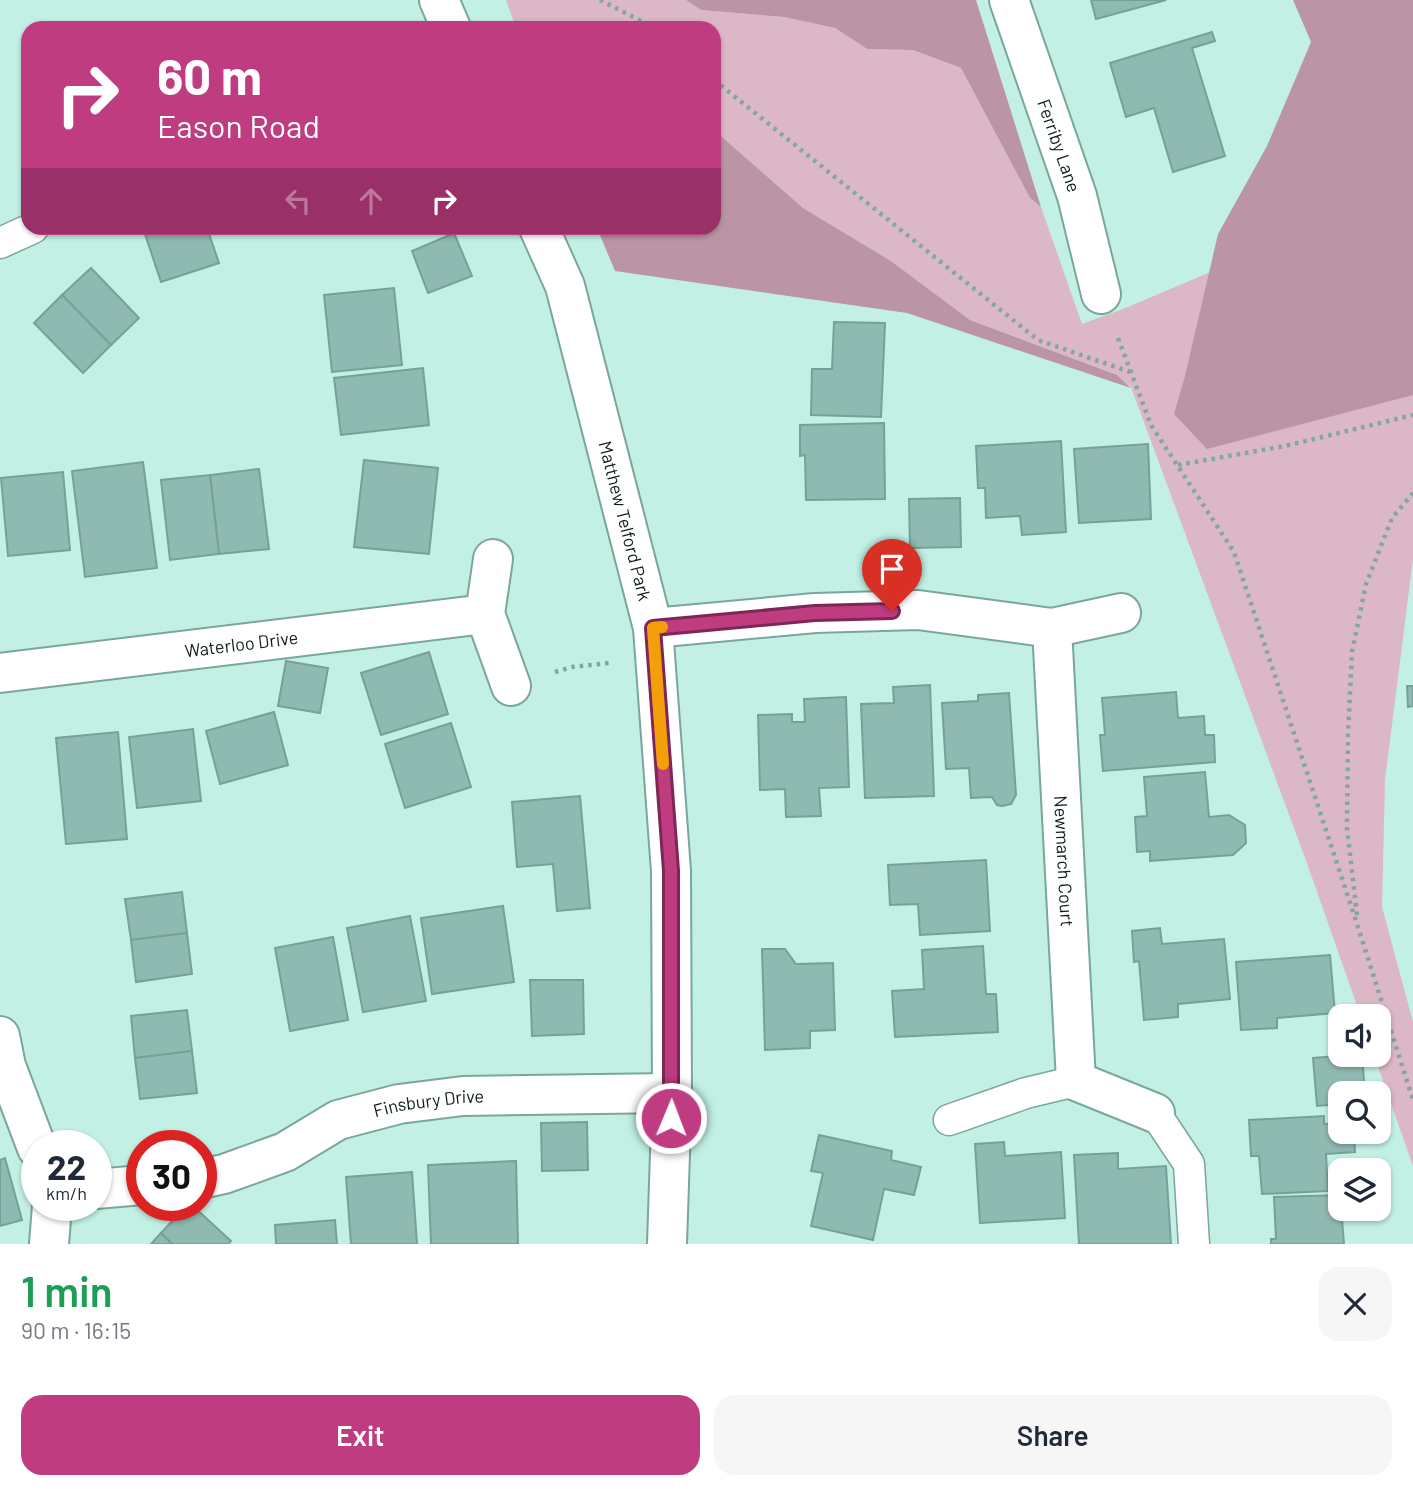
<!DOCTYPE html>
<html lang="en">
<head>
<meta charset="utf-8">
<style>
	:root { --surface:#fff; --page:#f6f6f7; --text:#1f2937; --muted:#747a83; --accent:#c03c81 }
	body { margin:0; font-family:Barlow,sans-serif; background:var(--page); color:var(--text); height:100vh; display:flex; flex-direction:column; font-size:26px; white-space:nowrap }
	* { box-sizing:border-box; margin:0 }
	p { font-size:23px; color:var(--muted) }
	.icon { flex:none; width:38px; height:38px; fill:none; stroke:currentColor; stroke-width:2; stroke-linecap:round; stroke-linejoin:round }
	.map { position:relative; height:1244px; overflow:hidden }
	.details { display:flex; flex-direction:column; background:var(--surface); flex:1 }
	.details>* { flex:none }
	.top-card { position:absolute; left:21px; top:21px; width:700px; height:214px; border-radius:21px; box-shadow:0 2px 5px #0004; background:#c03c81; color:#fff; overflow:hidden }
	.tools { position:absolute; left:1328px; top:1004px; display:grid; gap:14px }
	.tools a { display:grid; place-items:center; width:63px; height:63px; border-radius:14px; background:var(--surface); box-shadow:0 2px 5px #0004; font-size:35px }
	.speed { position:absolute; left:21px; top:1130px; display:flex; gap:14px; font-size:35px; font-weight:700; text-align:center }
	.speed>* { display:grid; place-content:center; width:91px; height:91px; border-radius:50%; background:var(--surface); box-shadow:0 2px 5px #0004; line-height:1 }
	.speed small { font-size:18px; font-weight:400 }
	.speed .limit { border:10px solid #d22; background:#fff; color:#111 }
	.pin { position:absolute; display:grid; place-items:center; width:60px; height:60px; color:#fff; margin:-72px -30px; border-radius:50% 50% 50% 0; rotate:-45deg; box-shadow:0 0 7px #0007 }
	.pin .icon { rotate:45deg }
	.me { position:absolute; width:77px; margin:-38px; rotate:1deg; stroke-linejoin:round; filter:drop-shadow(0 0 5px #0008) }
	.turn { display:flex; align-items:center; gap:24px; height:147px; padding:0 21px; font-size:32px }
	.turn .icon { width:91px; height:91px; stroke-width:2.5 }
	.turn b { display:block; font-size:49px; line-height:60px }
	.lanes { display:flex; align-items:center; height:66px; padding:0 21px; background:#0003; justify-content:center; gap:35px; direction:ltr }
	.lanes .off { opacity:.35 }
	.round { display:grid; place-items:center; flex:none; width:74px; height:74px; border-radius:21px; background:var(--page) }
	.head { display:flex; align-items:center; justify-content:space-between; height:119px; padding:0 21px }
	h1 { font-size:42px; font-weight:600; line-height:52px; color:#1e9e55 }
	.button { display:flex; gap:14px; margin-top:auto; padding:14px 21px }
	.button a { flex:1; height:80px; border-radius:21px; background:var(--accent); color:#fff; font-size:28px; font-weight:600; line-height:80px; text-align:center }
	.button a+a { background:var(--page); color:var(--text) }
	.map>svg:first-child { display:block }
	.green { fill:#dcb7c6 }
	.forest { fill:#bb95a4 }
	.building { fill:#8fbab1; stroke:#76a198; stroke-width:2 }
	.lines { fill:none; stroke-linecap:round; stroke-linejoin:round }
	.service-casing { stroke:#7aa69c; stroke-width:33 }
	.minor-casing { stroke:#7aa69c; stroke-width:42 }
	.path { stroke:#83a79f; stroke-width:4.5; stroke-dasharray:3.5 5; stroke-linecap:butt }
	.service { stroke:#fff; stroke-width:30 }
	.minor { stroke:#fff; stroke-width:38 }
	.route-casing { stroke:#7d2754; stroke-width:18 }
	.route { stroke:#c03c81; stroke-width:12 }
	.slow { stroke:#f59e0b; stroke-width:12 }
	.labels { text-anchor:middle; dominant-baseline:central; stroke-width:5; stroke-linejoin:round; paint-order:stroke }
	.street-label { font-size:18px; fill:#0e1f1c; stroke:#cffdf2 }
</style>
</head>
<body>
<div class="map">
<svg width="1413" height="1244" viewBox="0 0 1413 1244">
	<rect width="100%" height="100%" fill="#c2f0e5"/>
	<path class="green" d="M506,0h180l15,10 83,7 51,11 32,21 46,1 48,18 69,130 11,9 41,117 41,-15 109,-46 181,107v189l-28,221 -3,127 31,115v144l-39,-111h5v-38h-18l-53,-151 -177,-479 -14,-12 -147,-55 -79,-59 -88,-53 -89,-78v-102h-198z"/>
	<g class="forest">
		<path d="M686,0h290l65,207 -11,-9 -69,-130 -48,-18 -46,-1 -32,-21 -51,-11 -83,-7z"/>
		<path d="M1293,0h120v395l-206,54 -33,-35 11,-38 33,-142 49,-88 44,-104z"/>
		<path d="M714,130l89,78 88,53 79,59 147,55 14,13 -224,-75 -292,-42 -18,-43h117z"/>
	</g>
	<g class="building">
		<path d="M1091,0h75l-70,19z"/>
		<path d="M1212,32l3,9 -23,7 33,108 -52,16 -19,-64 -28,9 -16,-54z"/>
		<path d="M143,228h64l12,35 -58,19z"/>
		<path d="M454,233l18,43 -44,17 -16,-42z"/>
		<path d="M91,268l48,50 -28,27 -49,-50z"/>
		<path d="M394,288l8,77 -70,7 -8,-77z"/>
		<path d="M62,295l49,50 -28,28 -49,-50z"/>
		<path d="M834,322l51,1 -4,94 -70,-2 1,-46h20z"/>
		<path d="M423,368l6,57 -88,10 -7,-57z"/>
		<path d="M884,423l1,76 -79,1 -1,-45 -5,1v-31z"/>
		<path d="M1061,441l5,91 -44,3 -2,-19 -34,2 -1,-30h-7l-2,-42z"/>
		<path d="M1148,444l3,75 -72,4 -5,-74z"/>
		<path d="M364,460l74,8 -9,86 -75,-7z"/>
		<path d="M143,462l14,106 -72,9 -13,-106z"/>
		<path d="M259,469l10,80 -50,5 -9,-79z"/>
		<path d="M63,472l7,78 -62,6 -7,-78z"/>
		<path d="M210,475l9,79 -49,6 -9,-80z"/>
		<path d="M960,498l1,49 -51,1 -1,-49z"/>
		<path d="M429,652l19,62 -67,21 -20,-62z"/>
		<path d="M286,661l42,7 -8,45 -42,-7z"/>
		<path d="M930,685l4,111 -69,2 -4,-94 33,-1 -1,-16z"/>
		<path d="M1407,686h6v20l-5,1z"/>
		<path d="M1176,692l2,26 26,-2 1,19h9l1,27 -112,9 -3,-36h5l-3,-37z"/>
		<path d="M1009,693l7,102 -5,9 -9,2 -5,-1 -5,-8 -21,1 -2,-30 -23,1 -4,-66 36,-2v-6z"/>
		<path d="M846,697l3,90 -30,1 2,28 -35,1 -1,-28 -25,1 -2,-75 34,-1v8h13l-1,-23z"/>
		<path d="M274,712l14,53 -68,19 -14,-53z"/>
		<path d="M451,723l20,64 -66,21 -20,-64z"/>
		<path d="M193,729l8,72 -64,7 -8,-71z"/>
		<path d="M118,732l9,107 -61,5 -10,-106z"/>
		<path d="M1205,772l4,45 20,-2 16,10 1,18 -13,12 -83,6v-10l-13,1 -2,-35 12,-1 -3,-39z"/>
		<path d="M580,796l10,112 -33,3 -4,-47 -36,3 -5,-65z"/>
		<path d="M986,860l4,71 -70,4 -2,-31 -28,1 -2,-40z"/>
		<path d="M182,892l5,41 -56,7 -6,-41z"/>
		<path d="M503,906l11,76 -82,12 -11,-76z"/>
		<path d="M410,916l16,85 -63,11 -16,-84z"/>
		<path d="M1160,928l2,16 62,-5 6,60 -52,5v13l-34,3 -5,-59 -5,1 -2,-31z"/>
		<path d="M187,933l5,41 -56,8 -5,-42z"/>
		<path d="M333,937l15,83 -58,11 -15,-83z"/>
		<path d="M983,946l3,48h10l2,38 -103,5 -3,-46 32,-2 -2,-39z"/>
		<path d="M762,949h23l11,15 37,-1 2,67 -25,1v17l-45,2z"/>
		<path d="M1330,955l5,58 -58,5v10l-36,2 -5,-68z"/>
		<path d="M530,980h53l1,54 -52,2z"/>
		<path d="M187,1010l5,41 -57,7 -4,-42z"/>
		<path d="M192,1051l5,42 -57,6 -5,-41z"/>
		<path d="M1350,1055h12l3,39h-25v10l-23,2 -4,-48z"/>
		<path d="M1324,1116v8l16,-1v9h14l1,20 -29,2 2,37 -66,3 -3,-38h-8l-2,-36z"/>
		<path d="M587,1122l1,48 -46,1 -1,-48z"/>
		<path d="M819,1135l73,16 -1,9 30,7 -7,28 -30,-6 -11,51 -62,-14 12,-53 -12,-2z"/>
		<path d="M1004,1142l1,14 56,-4 4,66 -85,5 -5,-79z"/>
		<path d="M1118,1153v16l48,-3 5,78h-92l-5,-89z"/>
		<path d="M5,1158l17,62 -22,6v-66z"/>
		<path d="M516,1161l2,83h-87l-3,-79z"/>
		<path d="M412,1172l5,72h-66l-5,-67z"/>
		<path d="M1340,1195l4,49h-73v-5h5l-2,-42z"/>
		<path d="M186,1206h7l38,35 -3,3h-56l-11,-11z"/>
		<path d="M335,1220l2,24h-61l-1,-19z"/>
		<path d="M161,1233l11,11h-21z"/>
	</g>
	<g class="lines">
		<defs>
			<g id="service">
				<path d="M0,243l33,-15"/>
				<path d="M1155,1113l34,51 5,80"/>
				<path d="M949,1120l77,-27 50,-12"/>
			</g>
			<g id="minor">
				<path d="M439,0l12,28"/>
				<path id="s1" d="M1009,0l68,196 24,98"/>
				<path id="s2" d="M539,228l26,58 88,342 18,243 1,222 -5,151"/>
				<path d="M493,559l-8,55 26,72"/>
				<path id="s3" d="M1121,613l-69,15 24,453 79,32"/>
				<path d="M653,628l162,-15 103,-3 134,18"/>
				<path id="s4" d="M0,673l485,-59"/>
				<path d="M0,1036l6,30 31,82"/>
				<path id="s5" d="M201,1179l23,-5 61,-22 53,-32 61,-16 64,-8 209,-3"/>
				<path d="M96,1189l46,-4"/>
				<path d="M49,1244l3,-38"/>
			</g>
		</defs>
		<use href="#service" class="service-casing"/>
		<use href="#minor" class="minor-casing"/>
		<g class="path">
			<path d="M600,0l41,21 9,7"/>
			<path d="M714,80l324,260 92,32"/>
			<path d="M1118,338l33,87 83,127 124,375 55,173"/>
			<path d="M1178,465l107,-19 128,-31"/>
			<path d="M555,672l17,-5 37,-4"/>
			<path d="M1357,915l-10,-87 1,-94 4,-82 14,-68 26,-66 21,-25"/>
		</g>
		<use href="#service" class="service"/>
		<use href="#minor" class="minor"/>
	</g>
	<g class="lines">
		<defs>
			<path id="route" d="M671,1118v-247l-18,-243 162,-15 77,-2"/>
		</defs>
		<use href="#route" class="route-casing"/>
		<use href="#route" class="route"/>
		<path class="slow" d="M662,627l-9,1 10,136"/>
	</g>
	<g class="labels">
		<g class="street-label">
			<text stroke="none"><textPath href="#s1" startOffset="154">Ferriby Lane</textPath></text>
			<text stroke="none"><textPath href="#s2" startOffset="306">Matthew Telford Park</textPath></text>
			<text stroke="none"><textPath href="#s4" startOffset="243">Waterloo Drive</textPath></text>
			<text stroke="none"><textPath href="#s3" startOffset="304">Newmarch Court</textPath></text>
			<text stroke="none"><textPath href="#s5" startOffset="243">Finsbury Drive</textPath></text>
		</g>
	</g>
</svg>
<div class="tools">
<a><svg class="icon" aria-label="sound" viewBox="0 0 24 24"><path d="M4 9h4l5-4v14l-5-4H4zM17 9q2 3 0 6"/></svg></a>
<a><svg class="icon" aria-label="search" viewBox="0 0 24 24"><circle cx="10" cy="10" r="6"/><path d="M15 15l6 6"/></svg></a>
<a><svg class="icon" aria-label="layers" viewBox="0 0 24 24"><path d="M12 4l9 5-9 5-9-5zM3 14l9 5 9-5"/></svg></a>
</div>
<div class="speed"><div>22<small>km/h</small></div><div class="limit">30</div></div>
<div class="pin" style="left:892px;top:611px;background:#d93025"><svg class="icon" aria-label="arrive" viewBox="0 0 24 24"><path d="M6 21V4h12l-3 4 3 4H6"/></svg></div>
<svg class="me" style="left:671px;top:1118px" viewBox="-20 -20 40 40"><circle r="17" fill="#c03c81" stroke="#fff" stroke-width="3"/><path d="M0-11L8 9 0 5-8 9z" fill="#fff"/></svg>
<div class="top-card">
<div class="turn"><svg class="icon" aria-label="right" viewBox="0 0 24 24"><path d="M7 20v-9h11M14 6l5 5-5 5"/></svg><div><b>60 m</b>Eason Road</div></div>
<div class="lanes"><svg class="icon off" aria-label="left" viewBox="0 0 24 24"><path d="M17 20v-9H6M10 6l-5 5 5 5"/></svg><svg class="icon off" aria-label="ahead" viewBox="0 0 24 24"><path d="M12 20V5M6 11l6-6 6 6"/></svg><svg class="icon" aria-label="right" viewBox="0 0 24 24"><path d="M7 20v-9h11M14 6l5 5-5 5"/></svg></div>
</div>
</div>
<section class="details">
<div class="head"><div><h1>1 min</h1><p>90 m · 16:15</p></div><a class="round"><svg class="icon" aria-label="close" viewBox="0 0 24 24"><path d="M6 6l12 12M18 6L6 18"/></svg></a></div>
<div class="button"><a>Exit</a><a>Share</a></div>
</section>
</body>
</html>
